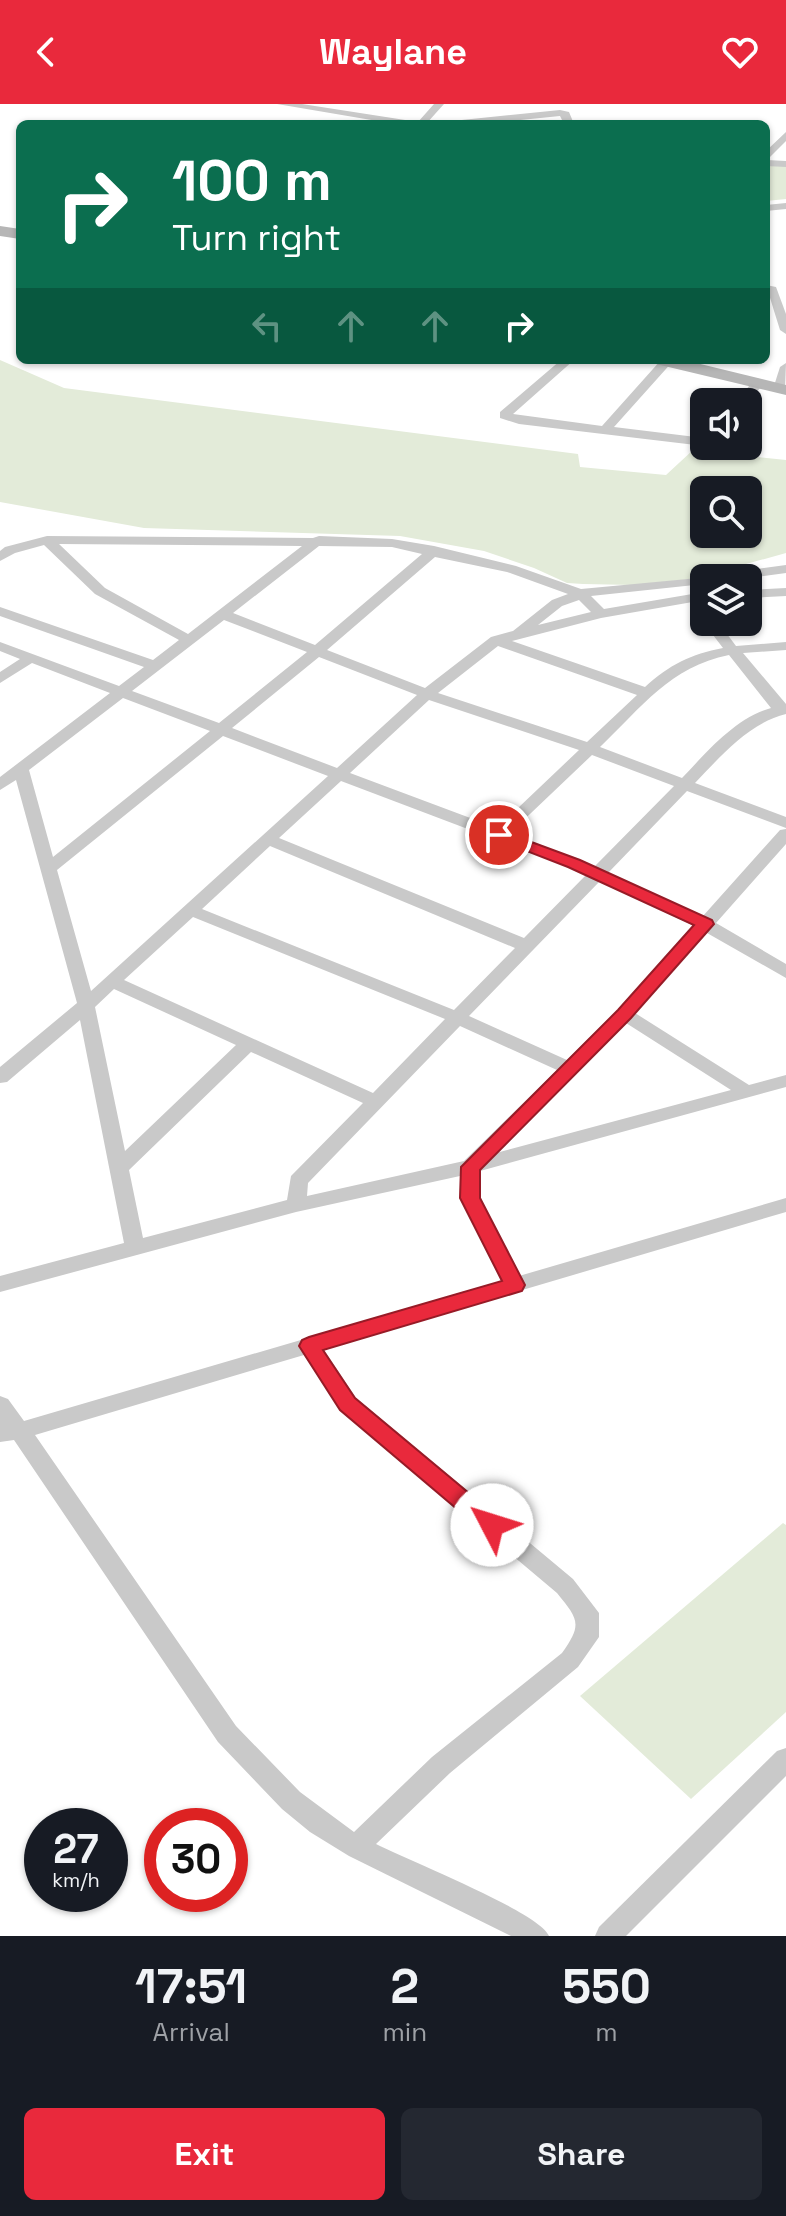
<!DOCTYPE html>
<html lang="en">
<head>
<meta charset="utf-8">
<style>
	:root { --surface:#171b24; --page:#242831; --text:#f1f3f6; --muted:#9ea1a6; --accent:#e9293c }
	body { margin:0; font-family:"Space Grotesk",sans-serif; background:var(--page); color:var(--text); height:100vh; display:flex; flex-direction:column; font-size:30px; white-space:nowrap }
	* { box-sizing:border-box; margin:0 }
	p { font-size:26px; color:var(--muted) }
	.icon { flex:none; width:44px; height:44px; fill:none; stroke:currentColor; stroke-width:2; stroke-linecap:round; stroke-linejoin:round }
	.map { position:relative; height:1832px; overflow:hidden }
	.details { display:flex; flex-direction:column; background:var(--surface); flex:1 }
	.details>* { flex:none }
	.top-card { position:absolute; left:16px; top:16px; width:754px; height:244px; border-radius:12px; box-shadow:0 2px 6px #0004; background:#0b6e4f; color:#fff; overflow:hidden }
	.buttons { position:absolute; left:690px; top:284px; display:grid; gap:16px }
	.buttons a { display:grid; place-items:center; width:72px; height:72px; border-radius:12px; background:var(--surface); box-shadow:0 2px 6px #0004; font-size:40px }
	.speed { position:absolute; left:24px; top:1704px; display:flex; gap:16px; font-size:40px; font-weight:700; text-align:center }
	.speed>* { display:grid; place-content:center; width:104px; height:104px; border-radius:50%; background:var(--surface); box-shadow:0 2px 6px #0004; line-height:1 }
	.speed small { font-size:20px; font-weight:400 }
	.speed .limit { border:12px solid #d22; background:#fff; color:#111 }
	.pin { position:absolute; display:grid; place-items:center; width:68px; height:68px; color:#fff; margin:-34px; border:4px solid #fff; border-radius:50%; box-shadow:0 2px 8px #0007 }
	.me { position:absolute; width:88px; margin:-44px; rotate:310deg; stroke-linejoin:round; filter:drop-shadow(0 0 6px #0008) }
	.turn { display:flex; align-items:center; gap:28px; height:168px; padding:0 24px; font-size:36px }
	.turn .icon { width:104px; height:104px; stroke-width:2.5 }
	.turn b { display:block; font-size:56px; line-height:68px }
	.lanes { display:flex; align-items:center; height:76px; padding:0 24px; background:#0003; justify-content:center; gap:40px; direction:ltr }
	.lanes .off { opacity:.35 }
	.eta { display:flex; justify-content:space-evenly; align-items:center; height:136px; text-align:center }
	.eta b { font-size:48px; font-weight:600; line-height:56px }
	.button { display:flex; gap:16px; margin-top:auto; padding:16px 24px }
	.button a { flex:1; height:92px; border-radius:12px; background:var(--accent); color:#fff; font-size:32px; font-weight:600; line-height:92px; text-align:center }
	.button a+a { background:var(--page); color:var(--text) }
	header { display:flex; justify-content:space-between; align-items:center; height:104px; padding:0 24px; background:var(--accent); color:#fff; font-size:36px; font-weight:600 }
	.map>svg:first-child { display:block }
	.green { fill:#e3ebd9; fill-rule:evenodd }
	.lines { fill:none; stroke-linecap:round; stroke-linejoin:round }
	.street { fill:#c9c9c9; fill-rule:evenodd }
	.secondary { fill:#b6b6b6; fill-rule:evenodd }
	.route { fill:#e9293c; stroke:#971b27; stroke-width:2 }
</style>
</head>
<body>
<header><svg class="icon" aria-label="back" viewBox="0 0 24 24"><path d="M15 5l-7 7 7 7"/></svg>Waylane<svg class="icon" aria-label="heart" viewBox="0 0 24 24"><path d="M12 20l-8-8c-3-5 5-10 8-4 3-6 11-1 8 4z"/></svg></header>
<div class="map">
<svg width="786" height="1832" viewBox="0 0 786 1832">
	<rect width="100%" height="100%" fill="#fff"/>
	<g class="green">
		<path d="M766,61l20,1v33l-20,2z"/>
		<path d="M0,256l64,28 514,66 2,13 86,8 27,-25 93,10v93l-94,26 -59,6 -50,-1 -16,-1 -33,-15 -50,-17 -84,-15 -256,-8 -144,-26zM704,386h44v44h-44z"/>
		<path d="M783,1419l3,2v187l-95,87 -111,-103z"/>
	</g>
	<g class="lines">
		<g class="street">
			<path d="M277,0h25l116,18 16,-18h10l-18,20h-31z"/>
			<path d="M560,6l9,2 5,12h-10l-4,-8 -78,8h-35l5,-3z"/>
			<path d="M786,28v9l-19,19 19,1v6l-20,-1v-15z"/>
			<path d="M786,99v6l-20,2v-6z"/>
			<path d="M766,181l10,2 10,27v20l-6,-4z"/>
			<path d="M561,256h13l-61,54 89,12 59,-66h13l-60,67 90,11v8l-185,-22 -19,-6v-6z"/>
			<path d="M786,259l-1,26 -10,3 -2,-3 7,-22z"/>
			<path d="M754,276l10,3 -16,20 -12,-1z"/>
			<path d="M47,432l266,2 6,-2 73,3 42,7 82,20 65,23 128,-12 -5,1v6l-113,12 13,13 100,-17v8l-103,18 -89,23 133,46c24,-22 46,-33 78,-39l-20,-26 1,-2 14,2 18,24 50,-4v8l-43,3 43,51v10c-37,9 -65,42 -91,69l91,34v11l-99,-37 -79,82 95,43 77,-86 6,-1v15l-70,79 70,41v14l-79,-45 -72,80 114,72 37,-10v12l-306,84v27l39,78 267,-78v14l-463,137 33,49 217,181 26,34v24l-21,30 -128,106 -74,71c31,16 163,68 173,92h-38l-162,-80 -39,-24 -28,-23 -64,-67 -204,-302 -14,2v-46l8,3 16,22 478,-140 -42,-83v-22l-164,36 -296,80v-16l124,-33 -44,-223 -73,62 -7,1v-16l77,-64 -61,-223 -16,10v-13l110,-84 -78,-30 -32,20v-11l20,-13 -20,-8v-9l119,44 25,-19 -144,-51v-9l153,53 26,-20 -84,-46 -51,-49 -29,8 -15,8v-10l5,-4zM59,440l243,2 -114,88 -83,-46zM319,442l73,1 30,7 -107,91 -82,-32zM435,453l72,15 61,22 -16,6 -39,31 -22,6 -66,51 -98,-38zM579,496l12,12 -53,13 24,-19zM224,516l83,32 -88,71 -87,-32zM498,542l139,49 -50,47 -149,-49zM729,551l42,53c-36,10 -64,44 -89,70l-82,-31c42,-40 70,-80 129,-92zM319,553l98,38 -80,73 -105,-40zM123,594l87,33 -157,126 -24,-87zM429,596l150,50 -82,78 -147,-55zM223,632l105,40 -237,215 -34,-121zM592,651l82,31 -79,80 -85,-33zM341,677l227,86 18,8 -62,63 -245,-100zM270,742l245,102 -61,62 -252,-101zM600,777l94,45 -76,84 -51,50 -98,-44zM193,813l252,102 -72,74 -249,-113zM114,885l122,56 -111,106 -30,-144zM626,919l105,67 -235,63zM460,922l97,44 -93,91 -157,35 1,-13zM251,948l112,51 -72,73 -4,24 -144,38 -14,-68zM304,1251l36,55 217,183c21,26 26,31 5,60l-130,104 -78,75 -54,-40 -64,-66 -201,-291z"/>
			<path d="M786,461v8l-38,5h-36l7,-4z"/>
			<path d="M786,484v8l-38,2v-8z"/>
			<path d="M786,1644v28l-160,160h-31l4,-9 178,-176z"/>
		</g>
		<g class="secondary">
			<path d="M0,122l20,3v10l-20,-3z"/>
			<path d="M653,256h31l102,25v10l-130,-31z"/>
		</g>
	</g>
	<path class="route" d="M499,726l81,30 132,60 2,4 -83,94 -151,152v28l45,87 -3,6 -199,59 32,48 145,121 4,6 -4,7 -8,3 -8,-3 -144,-122 -41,-64 3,-6 7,-3 193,-56 -42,-83 1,-31 157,-157 76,-85 -126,-58 -75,-29 -2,-3z"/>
</svg>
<div class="buttons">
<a><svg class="icon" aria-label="sound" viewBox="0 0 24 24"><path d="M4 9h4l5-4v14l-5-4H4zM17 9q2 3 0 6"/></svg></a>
<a><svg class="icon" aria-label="search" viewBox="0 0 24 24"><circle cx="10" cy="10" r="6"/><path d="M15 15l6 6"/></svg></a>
<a><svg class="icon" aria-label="layers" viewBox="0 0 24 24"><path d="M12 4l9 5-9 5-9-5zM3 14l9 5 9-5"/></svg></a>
</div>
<div class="speed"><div>27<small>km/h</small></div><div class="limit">30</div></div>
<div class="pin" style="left:499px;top:731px;background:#d93025"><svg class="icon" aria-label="arrive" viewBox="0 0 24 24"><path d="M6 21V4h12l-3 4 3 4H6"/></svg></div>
<svg class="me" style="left:492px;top:1421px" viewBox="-20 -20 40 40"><circle r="19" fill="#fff"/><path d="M0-13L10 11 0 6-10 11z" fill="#e9293c"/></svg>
<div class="top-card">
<div class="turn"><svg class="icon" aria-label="right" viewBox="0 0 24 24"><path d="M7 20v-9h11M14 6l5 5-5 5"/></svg><div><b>100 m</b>Turn right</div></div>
<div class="lanes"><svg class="icon off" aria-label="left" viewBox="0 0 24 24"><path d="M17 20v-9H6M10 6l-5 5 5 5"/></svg><svg class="icon off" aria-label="ahead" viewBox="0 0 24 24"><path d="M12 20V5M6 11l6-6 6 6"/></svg><svg class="icon off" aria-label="ahead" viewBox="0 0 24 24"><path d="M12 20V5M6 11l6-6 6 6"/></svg><svg class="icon" aria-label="right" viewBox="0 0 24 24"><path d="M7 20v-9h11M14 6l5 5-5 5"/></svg></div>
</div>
</div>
<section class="details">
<div class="eta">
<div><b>17:51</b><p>Arrival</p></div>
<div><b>2</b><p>min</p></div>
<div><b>550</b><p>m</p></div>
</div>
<div class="button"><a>Exit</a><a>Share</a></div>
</section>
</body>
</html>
